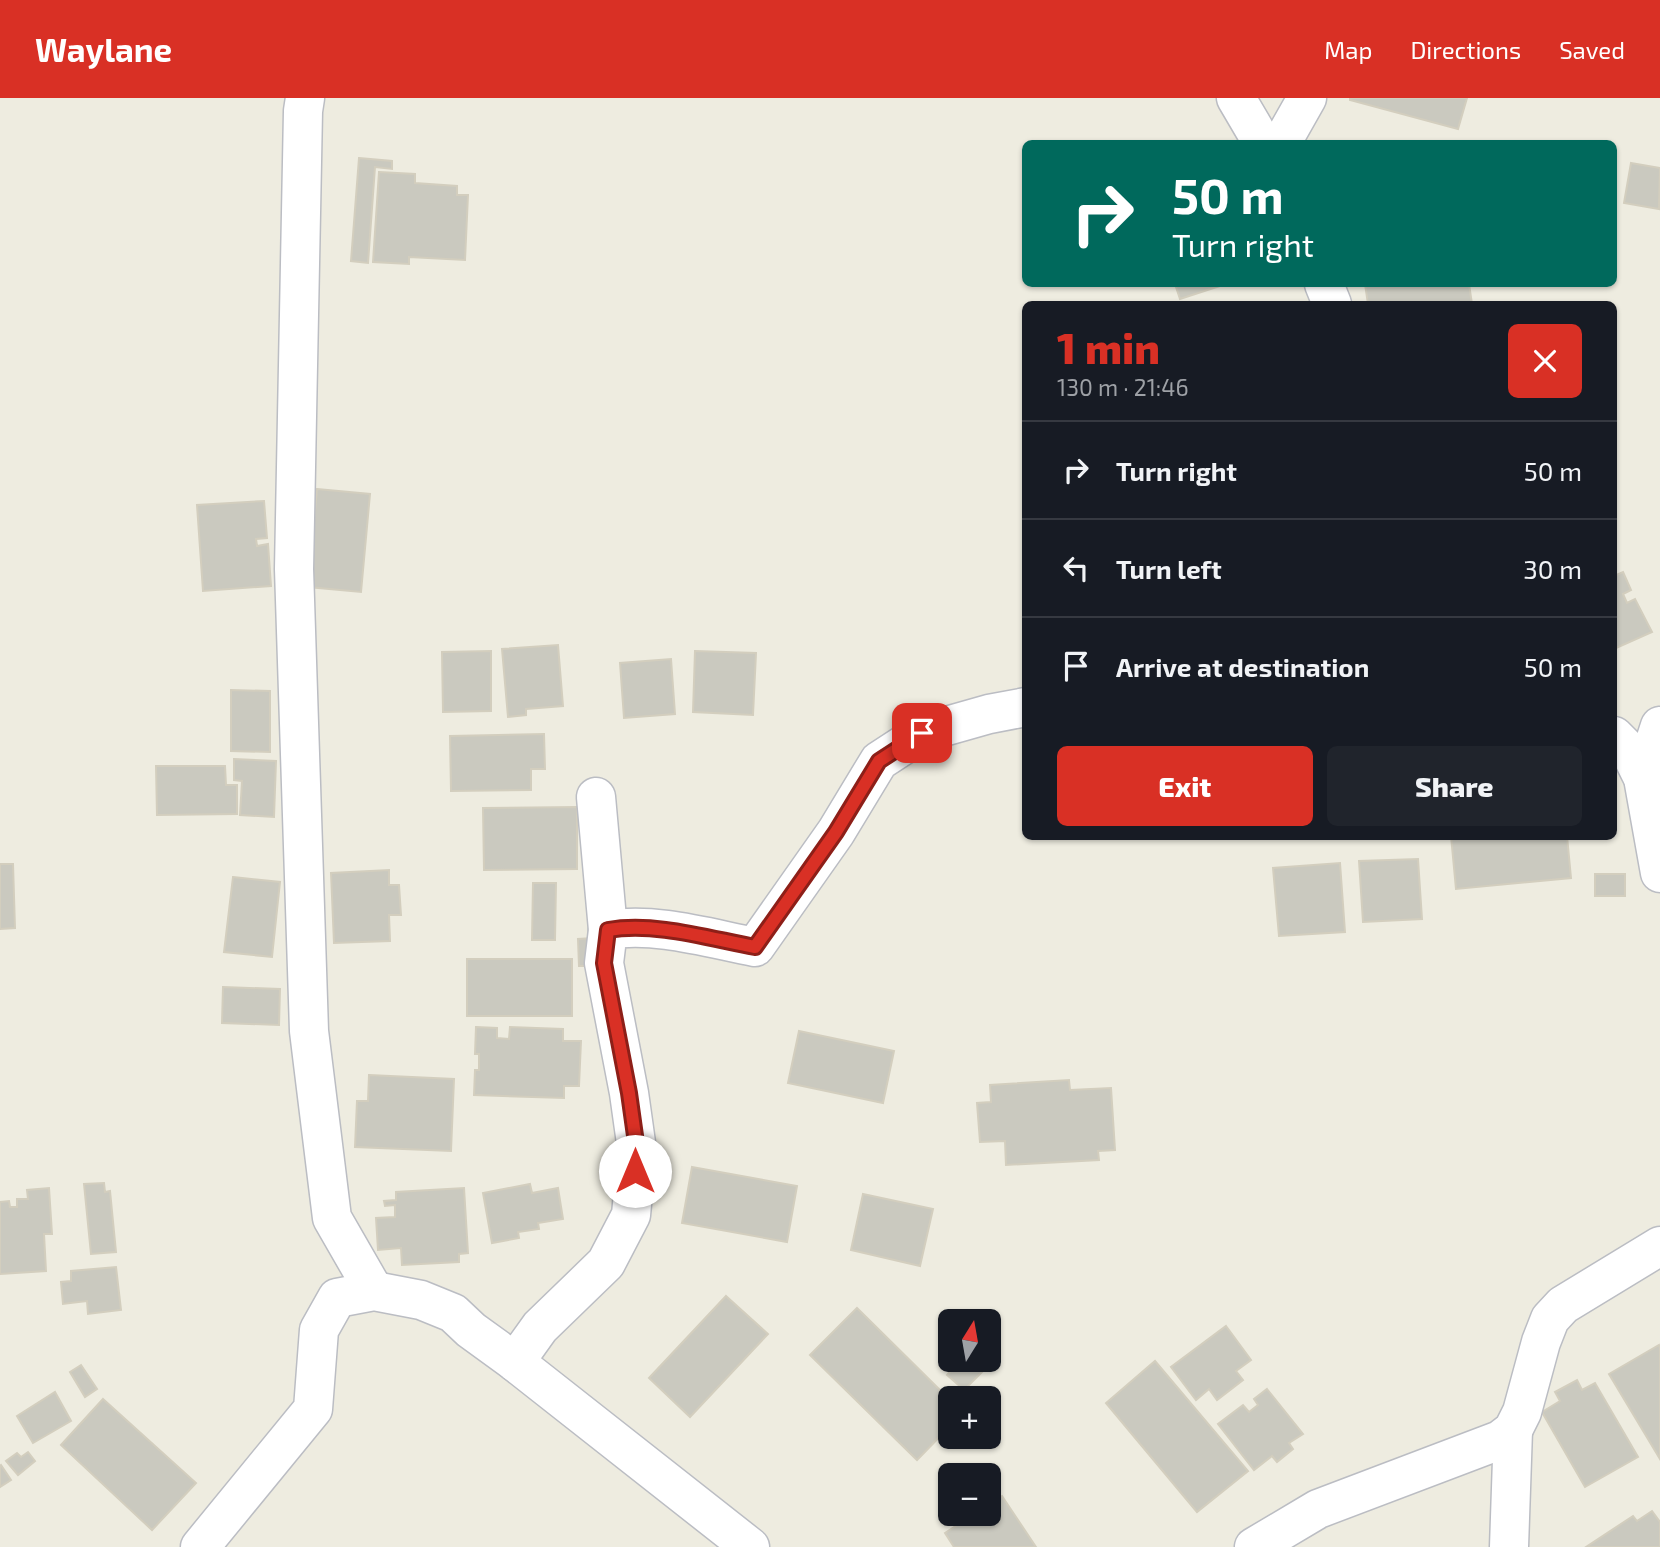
<!DOCTYPE html>
<html lang="en">
<head>
<meta charset="utf-8">
<style>
	:root { --surface:#171b24; --page:#20242c; --text:#f1f3f6; --muted:#9ea1a6; --line:#363941; --accent:#d93025 }
	body { margin:0; font-family:"Exo 2",sans-serif; background:var(--page); color:var(--text); height:100vh; display:flex; flex-direction:column; font-size:26px; white-space:nowrap }
	* { box-sizing:border-box; margin:0 }
	p { font-size:23px; color:var(--muted) }
	.icon { flex:none; width:38px; height:38px; fill:none; stroke:currentColor; stroke-width:2; stroke-linecap:round; stroke-linejoin:round }
	.map { position:relative; flex:1; overflow:hidden }
	.sheet { position:absolute; left:1022px; top:203px; width:595px; height:539px; display:flex; flex-direction:column; background:var(--surface); border-radius:10px; box-shadow:0 2px 5px #0004 }
	.sheet>* { flex:none }
	.hud { position:absolute; left:1022px; top:42px; width:595px; height:147px; border-radius:10px; box-shadow:0 2px 5px #0004; background:#00695c; color:#fff; overflow:hidden }
	.needle { width:46px; rotate:11deg }
	.controls { position:absolute; left:938px; top:1211px; display:grid; gap:14px }
	.controls a { display:grid; place-items:center; width:63px; height:63px; border-radius:10px; background:var(--surface); box-shadow:0 2px 5px #0004; font-size:35px }
	.pin { position:absolute; display:grid; place-items:center; width:60px; height:60px; color:#fff; margin:-30px; border-radius:14px; box-shadow:0 4px 10px #0006 }
	.me { position:absolute; width:77px; margin:-38px; rotate:0deg; stroke-linejoin:round; filter:drop-shadow(0 0 5px #0008) }
	.turn { display:flex; align-items:center; gap:24px; height:147px; padding:0 35px; font-size:32px }
	.turn .icon { width:91px; height:91px; stroke-width:2.5 }
	.turn b { display:block; font-size:49px; line-height:60px }
	.round { display:grid; place-items:center; flex:none; width:74px; height:74px; border-radius:10px; background:var(--page) }
	.summary { display:flex; align-items:center; justify-content:space-between; height:119px; padding:0 35px }
	h1 { font-size:42px; font-weight:800; line-height:52px; color:var(--accent) }
	.action { display:flex; gap:14px; margin-top:auto; padding:14px 35px }
	.action a { flex:1; height:80px; border-radius:10px; background:var(--accent); color:#fff; font-size:28px; font-weight:800; line-height:80px; text-align:center }
	.action a+a { background:var(--page); color:var(--text) }
	ul { padding:0; list-style:none }
	li { display:flex; align-items:center; gap:21px; height:98px; padding:0 35px; border-top:2px solid var(--line) }
	li div { flex:1 }
	li b { display:block; font-size:26px }
	li em { font-style:normal }
	header { display:flex; align-items:center; gap:42px; box-sizing:border-box; height:98px; padding:0 35px; background:var(--accent); color:#fff }
	header strong { font-size:33px }
	nav { display:flex; gap:38px; margin-inline-start:auto; font-size:24px }
	.map>svg:first-child { display:block }
	.building { fill:#cac9bf; stroke:#d3cebe; stroke-width:2 }
	.lines { fill:none; stroke-linecap:round; stroke-linejoin:round }
	.minor-casing { stroke:#bbbdc3; stroke-width:41 }
	.minor { stroke:#fff; stroke-width:38 }
	.route-casing { stroke:#8d1f18; stroke-width:18 }
	.route { stroke:#d93025; stroke-width:12 }
</style>
</head>
<body>
<header>
<strong>Waylane</strong>
<nav><a>Map</a><a>Directions</a><a>Saved</a></nav>
</header>
<div class="map">
<svg width="1660" height="1449" viewBox="0 0 1660 1449">
	<rect width="100%" height="100%" fill="#eeece0"/>
	<g class="building">
		<path d="M1350,0h117l-9,31 -108,-29z"/>
		<path d="M359,60l33,3v8l-17,-2 -7,96 -17,-2z"/>
		<path d="M1631,65l29,5 -1,41 -35,-6z"/>
		<path d="M379,74l36,2v9l42,3v9h11l-3,65 -56,-3v7l-36,-2z"/>
		<path d="M1175,186h51l-46,15z"/>
		<path d="M1365,186h104l3,20h-104z"/>
		<path d="M317,391l53,5 -9,98 -53,-5z"/>
		<path d="M264,403l3,37 -11,1 1,7 11,-2 3,42 -68,5 -6,-86z"/>
		<path d="M1623,474l8,18 -8,4 4,9 8,-4 17,33 -38,17v-73z"/>
		<path d="M558,547l5,61 -37,3v6l-18,2 -6,-68z"/>
		<path d="M491,553v60l-48,1 -1,-60z"/>
		<path d="M695,553l61,2 -3,62 -60,-3z"/>
		<path d="M671,561l4,55 -51,4 -4,-55z"/>
		<path d="M231,592l39,1v61l-39,-1z"/>
		<path d="M544,636l1,35h-14v21l-80,1 -1,-55z"/>
		<path d="M234,661l42,2 -2,56 -34,-2 2,-34 -8,-1z"/>
		<path d="M156,668h69l1,19h11v29l-80,1z"/>
		<path d="M577,709v62l-93,1 -1,-62z"/>
		<path d="M1451,738h116l4,42 -115,11z"/>
		<path d="M1418,761l4,60 -59,3 -4,-61z"/>
		<path d="M1340,765l5,69 -66,4 -6,-68z"/>
		<path d="M0,766h13l2,64 -15,1z"/>
		<path d="M389,772v15h10l2,30h-12l1,26 -56,2 -3,-70z"/>
		<rect x="1595" y="776" width="30" height="22"/>
		<path d="M233,779l47,5 -8,75 -48,-5z"/>
		<path d="M533,785h23l-1,57h-23z"/>
		<path d="M593,840l1,28h-15l-1,-27z"/>
		<rect x="467" y="861" width="105" height="57"/>
		<path d="M223,889l57,2 -1,36 -57,-2z"/>
		<path d="M476,929l21,1v10l12,1 1,-12 53,2v12h18l-2,45h-15v12l-90,-3 1,-25h4v-16h-4z"/>
		<path d="M799,933l95,20 -11,52 -95,-20z"/>
		<path d="M369,977l85,4 -3,72 -96,-4 2,-46h11z"/>
		<path d="M1069,982l1,10 41,-2 4,62 -17,1 1,9 -93,5 -1,-24 -25,1 -3,-39 14,-1 -1,-17z"/>
		<path d="M692,1069l105,19 -10,56 -105,-19z"/>
		<path d="M104,1085l1,9 5,-1 6,61 -25,2 -7,-70z"/>
		<path d="M530,1086l2,9 26,-5 5,31 -25,4 1,6 -21,3 1,6 -27,5 -9,-50z"/>
		<path d="M49,1090l3,46h-8l2,37 -46,3v-72l9,-1 1,6h7v-8h11l-1,-9z"/>
		<path d="M464,1090l4,65 -9,1v8l-57,3 -1,-17 -23,2 -2,-32 19,-1v-12l-10,1 -1,-5 12,-1v-8z"/>
		<path d="M863,1096l70,15 -13,57 -69,-16z"/>
		<path d="M116,1169l5,43 -33,4 -1,-13 -24,3 -2,-22 10,-1v-10z"/>
		<path d="M726,1198l42,38 -78,83 -41,-39z"/>
		<path d="M857,1210l93,92v26l-33,34 -107,-105z"/>
		<path d="M1226,1228l25,34 -15,11 7,9 -26,20 -8,-11 -13,11 -25,-33z"/>
		<path d="M1659,1247l1,3v111l-51,-85z"/>
		<path d="M961,1262h8l13,12 -18,18 -17,-15z"/>
		<path d="M1155,1263l93,110 -51,41 -91,-109z"/>
		<path d="M81,1267l16,24 -12,8 -15,-25z"/>
		<path d="M1577,1282l5,10 13,-7 43,74 -53,30 -43,-75 18,-11 -5,-9z"/>
		<path d="M1267,1291l36,45 -14,9 4,6 -16,13 -5,-6 -18,14 -36,-46 25,-19 6,7 9,-7 -4,-6z"/>
		<path d="M55,1294l16,29 -38,22 -16,-27z"/>
		<path d="M103,1301l93,84 -44,47 -91,-85z"/>
		<path d="M28,1354l7,9 -17,14 -12,-14 11,-8 4,4z"/>
		<path d="M1,1367l10,15 -11,7v-21z"/>
		<path d="M1002,1398l34,51h-82l-9,-14 29,-19h15v-10z"/>
		<path d="M1652,1413l8,11v25h-74l47,-31 4,5z"/>
	</g>
	<g class="lines">
		<defs>
			<g id="minor">
				<path d="M305,0l-2,13 -9,458 15,462 23,187 42,73"/>
				<path d="M1236,0l27,46"/>
				<path d="M1281,46l26,-46"/>
				<path d="M1324,186l8,20"/>
				<path d="M1614,638l16,16 13,26 17,95"/>
				<path d="M1643,680l17,-52"/>
				<path d="M596,699l12,133"/>
				<path d="M515,1264l25,-35 66,-64 25,-48 6,-65 -8,-57 -25,-130 4,-33c47,-8 100,8 147,17l81,-115 43,-71 43,-28 67,-19 37,-7"/>
				<path d="M200,1449l113,-138 6,-79 18,-32 37,-7 47,9 32,13 18,17 44,32 235,185"/>
				<path d="M1254,1449l64,-38 182,-69 13,-10 9,-18 19,-70 9,-23 13,-14 97,-59"/>
				<path d="M1509,1449l4,-117"/>
			</g>
		</defs>
		<use href="#minor" class="minor-casing"/>
		<use href="#minor" class="minor"/>
	</g>
	<g class="lines">
		<defs>
			<path id="route" d="M635,1073l2,-21 -8,-57 -25,-130 4,-33c47,-8 99,8 147,17l81,-115 43,-71 43,-28"/>
		</defs>
		<use href="#route" class="route-casing"/>
		<use href="#route" class="route"/>
	</g>
</svg>
<div class="controls">
<a><svg class="needle" viewBox="-14 -14 28 28"><path d="M0-13l5 13h-10z" fill="#e53935"/><path d="M0 13l5-13h-10z" fill="#9ea1a6"/></svg></a>
<a>+</a>
<a>−</a>
</div>
<div class="pin" style="left:922px;top:635px;background:#d93025"><svg class="icon" aria-label="arrive" viewBox="0 0 24 24"><path d="M6 21V4h12l-3 4 3 4H6"/></svg></div>
<svg class="me" style="left:635px;top:1073px" viewBox="-20 -20 40 40"><circle r="19" fill="#fff"/><path d="M0-13L10 11 0 6-10 11z" fill="#d93025"/></svg>
<div class="hud">
<div class="turn"><svg class="icon" aria-label="right" viewBox="0 0 24 24"><path d="M7 20v-9h11M14 6l5 5-5 5"/></svg><div><b>50 m</b>Turn right</div></div>
</div>
<section class="sheet">
<div class="summary"><div><h1>1 min</h1><p>130 m · 21:46</p></div><a class="round" style="background:#d93025;color:#fff"><svg class="icon" aria-label="close" viewBox="0 0 24 24"><path d="M6 6l12 12M18 6L6 18"/></svg></a></div>
<ul>
<li><svg class="icon" aria-label="right" viewBox="0 0 24 24"><path d="M7 20v-9h11M14 6l5 5-5 5"/></svg><div><b>Turn right</b></div><em>50 m</em></li>
<li><svg class="icon" aria-label="left" viewBox="0 0 24 24"><path d="M17 20v-9H6M10 6l-5 5 5 5"/></svg><div><b>Turn left</b></div><em>30 m</em></li>
<li><svg class="icon" aria-label="arrive" viewBox="0 0 24 24"><path d="M6 21V4h12l-3 4 3 4H6"/></svg><div><b>Arrive at destination</b></div><em>50 m</em></li>
</ul>
<div class="action"><a>Exit</a><a>Share</a></div>
</section>
</div>
</body>
</html>
